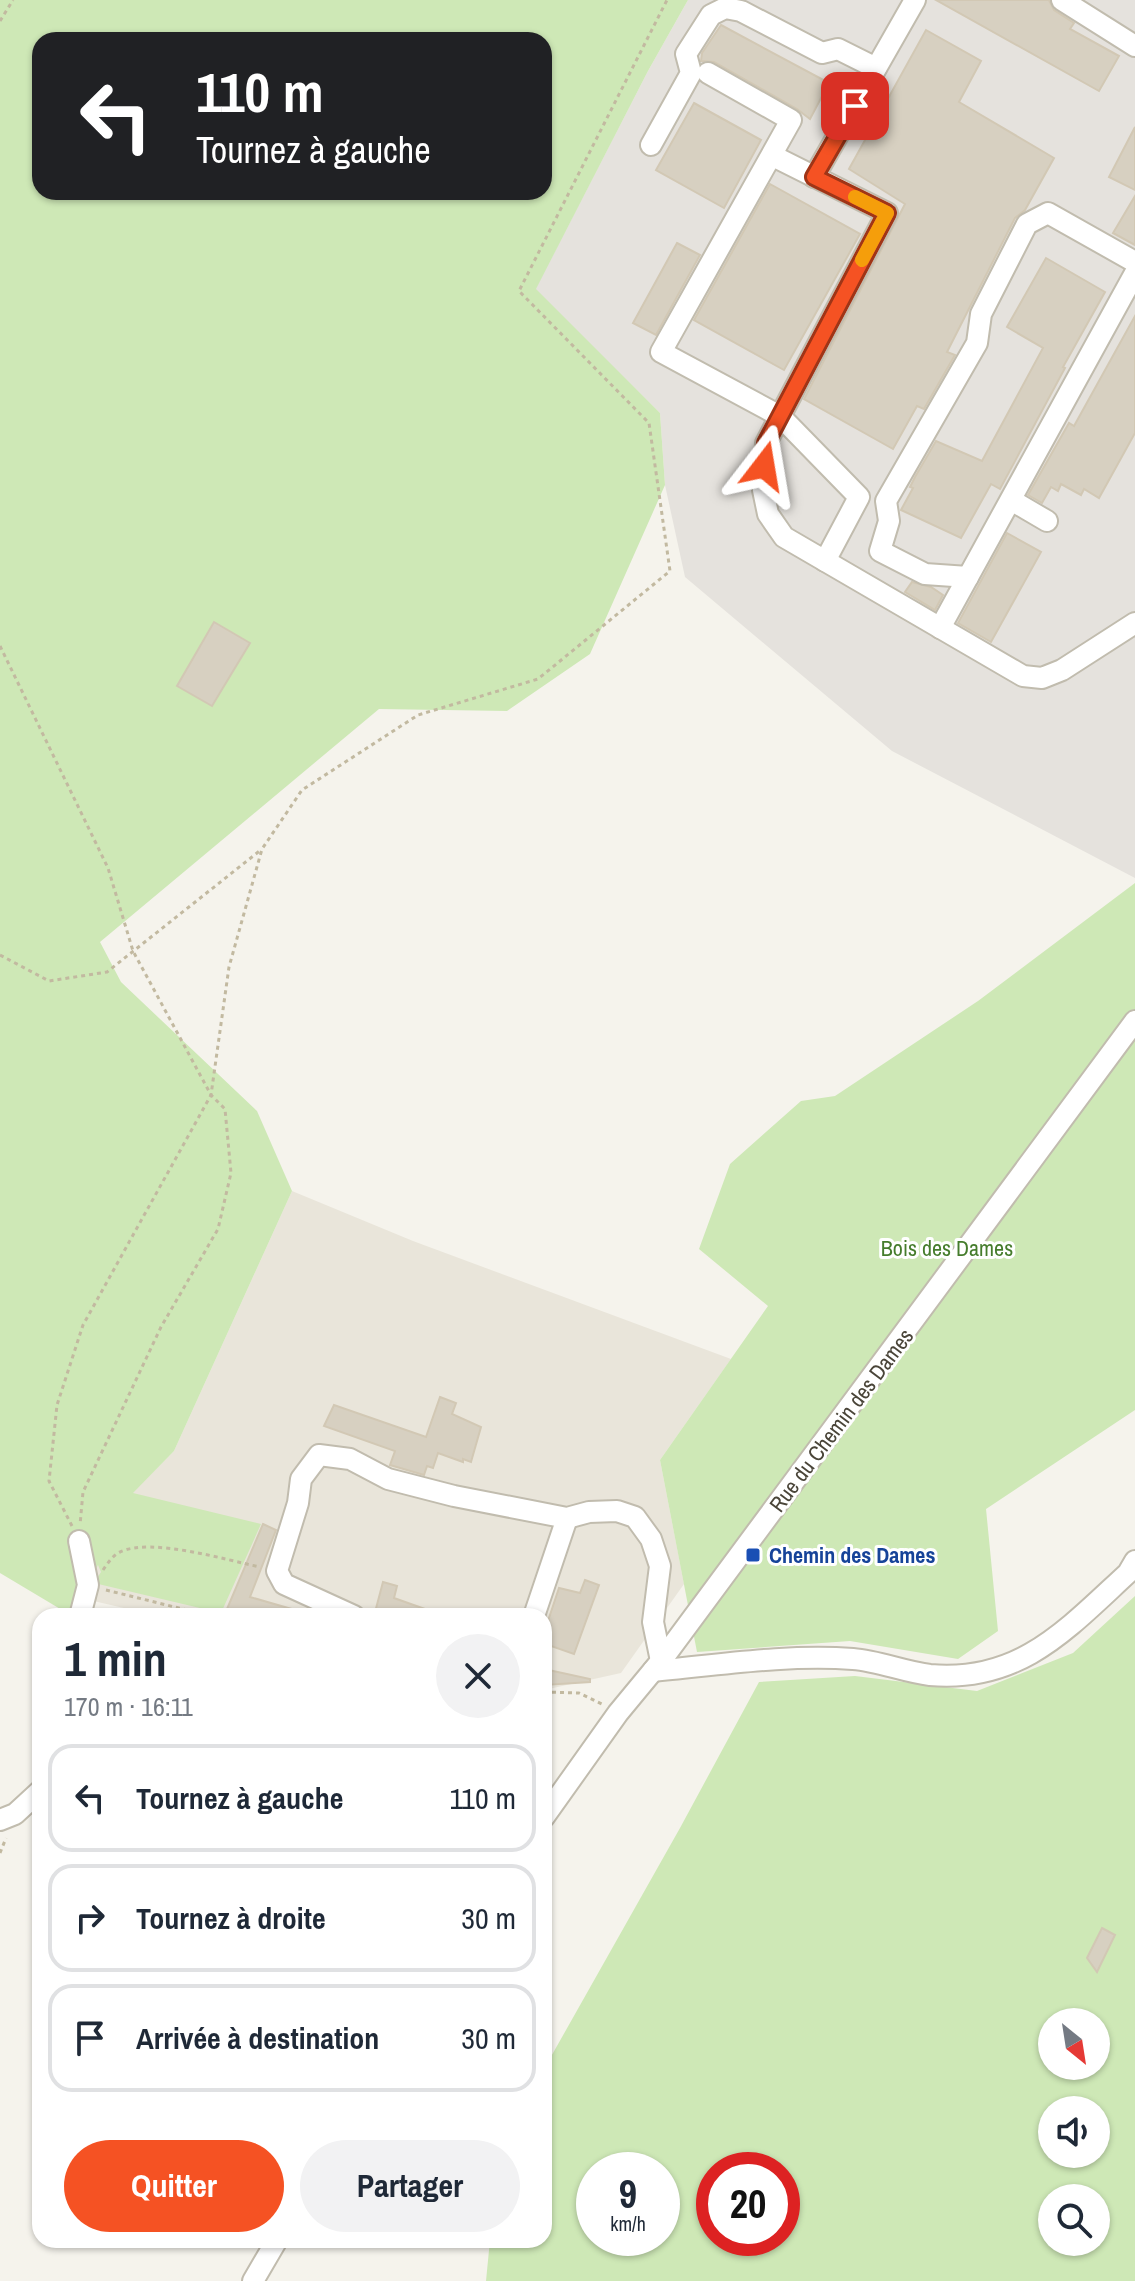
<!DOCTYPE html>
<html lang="fr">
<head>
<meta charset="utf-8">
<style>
	:root { --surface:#fff; --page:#f2f2f3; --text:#1f2937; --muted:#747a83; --line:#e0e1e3; --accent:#f55223 }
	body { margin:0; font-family:"Archivo Narrow",sans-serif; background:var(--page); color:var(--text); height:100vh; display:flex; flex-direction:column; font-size:30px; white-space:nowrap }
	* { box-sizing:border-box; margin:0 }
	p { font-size:26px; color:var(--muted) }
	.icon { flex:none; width:44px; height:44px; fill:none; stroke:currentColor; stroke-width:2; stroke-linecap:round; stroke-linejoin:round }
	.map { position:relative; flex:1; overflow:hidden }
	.sheet { position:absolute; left:32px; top:1608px; width:520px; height:640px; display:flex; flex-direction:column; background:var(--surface); border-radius:24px; box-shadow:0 2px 6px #0004 }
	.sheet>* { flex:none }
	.banner { position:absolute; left:32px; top:32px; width:520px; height:168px; border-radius:24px; box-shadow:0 2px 6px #0004; background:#202124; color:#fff; overflow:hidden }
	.needle { width:52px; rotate:150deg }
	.tools { position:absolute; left:1038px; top:2008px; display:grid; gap:16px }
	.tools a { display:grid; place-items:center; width:72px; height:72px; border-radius:50%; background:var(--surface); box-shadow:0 2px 6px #0004; font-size:40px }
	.speed { position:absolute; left:576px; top:2152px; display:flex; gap:16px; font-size:40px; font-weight:700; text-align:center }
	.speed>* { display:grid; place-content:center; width:104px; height:104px; border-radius:50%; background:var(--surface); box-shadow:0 2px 6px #0004; line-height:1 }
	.speed small { font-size:20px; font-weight:400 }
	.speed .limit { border:12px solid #d22; background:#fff; color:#111 }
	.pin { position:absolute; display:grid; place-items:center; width:68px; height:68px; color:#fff; margin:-34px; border-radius:16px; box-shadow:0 4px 12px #0006 }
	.me { position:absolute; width:88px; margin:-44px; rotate:14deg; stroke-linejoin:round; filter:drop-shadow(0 0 6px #0008) }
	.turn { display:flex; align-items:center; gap:28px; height:168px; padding:0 32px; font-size:36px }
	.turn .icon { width:104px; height:104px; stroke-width:2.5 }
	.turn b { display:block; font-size:56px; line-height:68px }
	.round { display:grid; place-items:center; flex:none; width:84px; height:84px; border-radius:42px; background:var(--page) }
	.headline { display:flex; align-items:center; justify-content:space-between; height:136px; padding:0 32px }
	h1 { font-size:48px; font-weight:700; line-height:60px }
	.action { display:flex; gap:16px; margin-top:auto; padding:16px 32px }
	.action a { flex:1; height:92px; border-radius:48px; background:var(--accent); color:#fff; font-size:32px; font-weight:700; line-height:92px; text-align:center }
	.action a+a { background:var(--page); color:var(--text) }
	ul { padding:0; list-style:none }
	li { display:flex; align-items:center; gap:24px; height:108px; margin:0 16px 12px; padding:0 16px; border:4px solid var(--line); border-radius:24px }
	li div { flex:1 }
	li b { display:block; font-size:30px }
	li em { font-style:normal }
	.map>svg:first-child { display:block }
	.residential { fill:#e9e5da }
	.industrial { fill:#e5e2dd }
	.green { fill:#cee8b6; fill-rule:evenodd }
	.building { fill:#d7d0c1; stroke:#d2c8b4; stroke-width:2 }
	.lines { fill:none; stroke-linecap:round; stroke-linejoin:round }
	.minor-casing { stroke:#c1bcae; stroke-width:24 }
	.path { stroke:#c2b9a0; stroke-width:3; stroke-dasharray:4 4; stroke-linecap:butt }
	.minor { stroke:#fff; stroke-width:20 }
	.route-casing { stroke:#9f3517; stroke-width:20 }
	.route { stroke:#f55223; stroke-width:14 }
	.slow { stroke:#f59e0b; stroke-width:14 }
	.transit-dot { fill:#1a4fb4; stroke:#fff; stroke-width:3 }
	.labels { text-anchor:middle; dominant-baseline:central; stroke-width:6; stroke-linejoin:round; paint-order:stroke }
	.park-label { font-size:22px; fill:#457c2c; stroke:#fff }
	.street-label { font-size:22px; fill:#4a4539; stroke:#fff }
	.transit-label { font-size:22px; font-weight:bold; fill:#164399; stroke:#fff; text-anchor:start }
</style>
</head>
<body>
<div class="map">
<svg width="1135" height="2281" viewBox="0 0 1135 2281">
	<rect width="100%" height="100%" fill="#f5f3ec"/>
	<path class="residential" d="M292,1191l121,50 318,118 -71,101 24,124 -63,89 -77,17v-74h-386l-73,-17 3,-14 45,-93 41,-41z"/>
	<path class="industrial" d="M688,0h447v878l-243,-127 -207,-174 -20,-92 -5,-72 -125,-123 113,-219z"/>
	<g class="green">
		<path d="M0,0h688l-40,71 -112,218 124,124 5,72 -75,169 -83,57 -128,-2 -279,233 21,40 136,129 35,80 -118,260 -41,42 128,31 -40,89 -127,-30 7,-11 -3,-7 -26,51 -72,-43zM40,40h504v152h-504z"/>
		<path d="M1135,883v527l-149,99 12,122 -40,28 -108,-18 -153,11 -37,-192 108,-154 -69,-57 31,-85 71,-63 34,-5 143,-95z"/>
		<path d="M1135,1596v685h-649l4,-41h54v-171l136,-241 79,-146 96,-6 122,15 96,-38zM1052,2022h44v44h-44zM1052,2110h44v44h-44zM594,2170h68v68h-68zM714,2170h68v68h-68zM1052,2198h44v44h-44z"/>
	</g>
	<g class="building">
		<path d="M936,0h113l5,10 20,13 -4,6 49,27 -20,35z"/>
		<path d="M721,25l108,58 -19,36 -13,-10 -83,-47 -13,-1 1,-8z"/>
		<path d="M926,30l55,31 -22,41 95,56 -29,52 -10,8 -68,134 8,3 -31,54 -7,-3 -24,43 -89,-50 101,-195 -56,-35z"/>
		<path d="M694,103l67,37 -37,68 -68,-38z"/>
		<path d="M1135,127v63l-26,-13z"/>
		<path d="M770,184l90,50 -76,136 -90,-50z"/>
		<path d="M1135,196v49l-22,-12z"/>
		<path d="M677,243l23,12 -44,80 -23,-12z"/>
		<path d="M1046,258l59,34 -42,75 2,1 -65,121 -9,-5 -30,54 -60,-28 12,-22 -3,-1 5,-10 21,-36 46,20 61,-113 -36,-21z"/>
		<path d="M1135,316v117l-36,65 -15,-9 -3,6 -20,-11 -3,7 -7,-4 -9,16 -14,-8 41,-72 5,3z"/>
		<path d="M1007,533l34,19 -50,90 -33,-19z"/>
		<path d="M912,582l19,5 12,8 -8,15 -30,-18z"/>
		<path d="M214,622l36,21 -38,63 -35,-20z"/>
		<path d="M440,1397l16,6 -4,11 29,13 -10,35 -8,-3v3l-25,-9 -5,15 -6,-2 -3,9 -34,-10 5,-14 -71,-25 10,-21 92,32z"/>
		<path d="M263,1524l13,6 -26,67 52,15 -1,4h-59l-15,-7z"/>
		<path d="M585,1580l14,5 -25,69 -26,-9 3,-8 -7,-4 15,-45 21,5z"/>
		<path d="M383,1582l14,4 -3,12 45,16v2h-65z"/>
		<path d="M544,1669l46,10v3l-46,3z"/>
		<path d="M1102,1928l13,7 -18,37 -10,-14z"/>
	</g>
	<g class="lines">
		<defs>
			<g id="minor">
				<path d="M1062,0l73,46"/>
				<path d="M708,73l83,47 -130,232 119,64 79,81 -34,64"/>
				<path d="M651,145l40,-72 -5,-19 25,-39 14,-7 16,3 81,42 16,-4 38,19"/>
				<path d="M773,156l114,57 -121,230 -3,47 5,24 16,23 239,139 19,2 20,-8 73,-47"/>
				<path d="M814,177l101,-177"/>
				<path d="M1011,500l36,21"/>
				<path d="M968,577l-43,-3 -45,-23 9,-30 -3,-20 91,-158 4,-29 46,-90 21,-11 87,49"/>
				<path d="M940,628l195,-355"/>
				<path d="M79,1541l9,44 -8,31"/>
				<path d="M354,1616l-70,-32 -7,-13 21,-68 3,-24 18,-24 31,4 38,20 66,17 113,22 22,-6 28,-1 18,6 16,22 9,27 -7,56 8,39"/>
				<path d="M534,1616l33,-98"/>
				<path d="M653,1671c65,-6 134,-17 200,-12 26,2 51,13 77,16 90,8 137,-46 198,-102l7,-12"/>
				<path d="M544,1817l74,-104 43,-52 474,-640"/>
				<path d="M0,1820l15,-6 25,-23"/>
				<path d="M253,2281l24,-41"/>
			</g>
		</defs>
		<use href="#minor" class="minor-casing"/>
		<g class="path">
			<path d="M0,21l13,-21"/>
			<path d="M0,646l108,222 25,83 78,144 14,14 6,64 -13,56 -57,98 -78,165 -3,33"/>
			<path d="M0,955l49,26 58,-9 155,-123"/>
			<path d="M72,1526l-23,-45 8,-76 26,-80 128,-230 18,-128 33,-118 40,-59 116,-75 120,-36 132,-108 -21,-148 -130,-132 148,-291"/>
			<path d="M103,1570c5,-7 10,-15 17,-18 31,-15 106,8 140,15"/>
			<path d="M106,1590l105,26"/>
			<path d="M544,1692l35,1 23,11"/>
			<path d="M0,1853l6,-15"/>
		</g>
		<use href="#minor" class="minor"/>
	</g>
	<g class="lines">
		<defs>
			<path id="route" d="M764,466l2,-23 121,-230 -73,-36 41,-71"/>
		</defs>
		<use href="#route" class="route-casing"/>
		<use href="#route" class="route"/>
		<path class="slow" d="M855,197l32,16 -25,47"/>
	</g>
	<rect class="transit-dot" x="745" y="1547" width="16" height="16" rx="4"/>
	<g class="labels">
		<g class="park-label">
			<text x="947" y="1248">Bois des Dames</text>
		</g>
		<g class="street-label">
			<text transform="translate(841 1420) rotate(-53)">Rue du Chemin des Dames</text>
		</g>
		<g class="transit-label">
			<text x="769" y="1555">Chemin des Dames</text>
		</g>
	</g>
</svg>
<div class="tools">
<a><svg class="needle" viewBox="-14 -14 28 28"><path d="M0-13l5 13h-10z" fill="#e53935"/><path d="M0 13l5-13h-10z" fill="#747a83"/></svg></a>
<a><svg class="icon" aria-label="sound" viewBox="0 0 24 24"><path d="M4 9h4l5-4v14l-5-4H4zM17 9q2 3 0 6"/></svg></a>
<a><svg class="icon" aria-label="search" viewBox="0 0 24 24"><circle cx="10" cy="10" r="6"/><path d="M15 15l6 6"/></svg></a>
</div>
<div class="speed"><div>9<small>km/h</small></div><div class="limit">20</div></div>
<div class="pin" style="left:855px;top:106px;background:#d93025"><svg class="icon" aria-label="arrive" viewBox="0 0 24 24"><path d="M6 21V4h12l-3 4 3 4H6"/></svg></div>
<svg class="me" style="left:764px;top:466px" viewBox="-20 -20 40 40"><path d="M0-17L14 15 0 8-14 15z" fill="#f55223" stroke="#fff" stroke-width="4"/></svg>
<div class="banner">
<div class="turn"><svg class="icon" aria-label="left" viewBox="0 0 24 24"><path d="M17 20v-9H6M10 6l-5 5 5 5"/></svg><div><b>110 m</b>Tournez à gauche</div></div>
</div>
<section class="sheet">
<div class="headline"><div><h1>1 min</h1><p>170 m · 16:11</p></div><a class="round"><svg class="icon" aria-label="close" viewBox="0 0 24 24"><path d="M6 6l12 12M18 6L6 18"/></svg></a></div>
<ul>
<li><svg class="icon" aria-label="left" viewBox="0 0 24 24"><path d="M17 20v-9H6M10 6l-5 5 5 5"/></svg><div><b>Tournez à gauche</b></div><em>110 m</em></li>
<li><svg class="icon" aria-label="right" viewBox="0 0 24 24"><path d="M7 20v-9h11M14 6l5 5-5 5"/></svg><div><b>Tournez à droite</b></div><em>30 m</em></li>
<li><svg class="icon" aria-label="arrive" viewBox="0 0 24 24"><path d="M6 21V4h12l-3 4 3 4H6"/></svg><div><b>Arrivée à destination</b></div><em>30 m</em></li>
</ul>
<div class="action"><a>Quitter</a><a>Partager</a></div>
</section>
</div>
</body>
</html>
